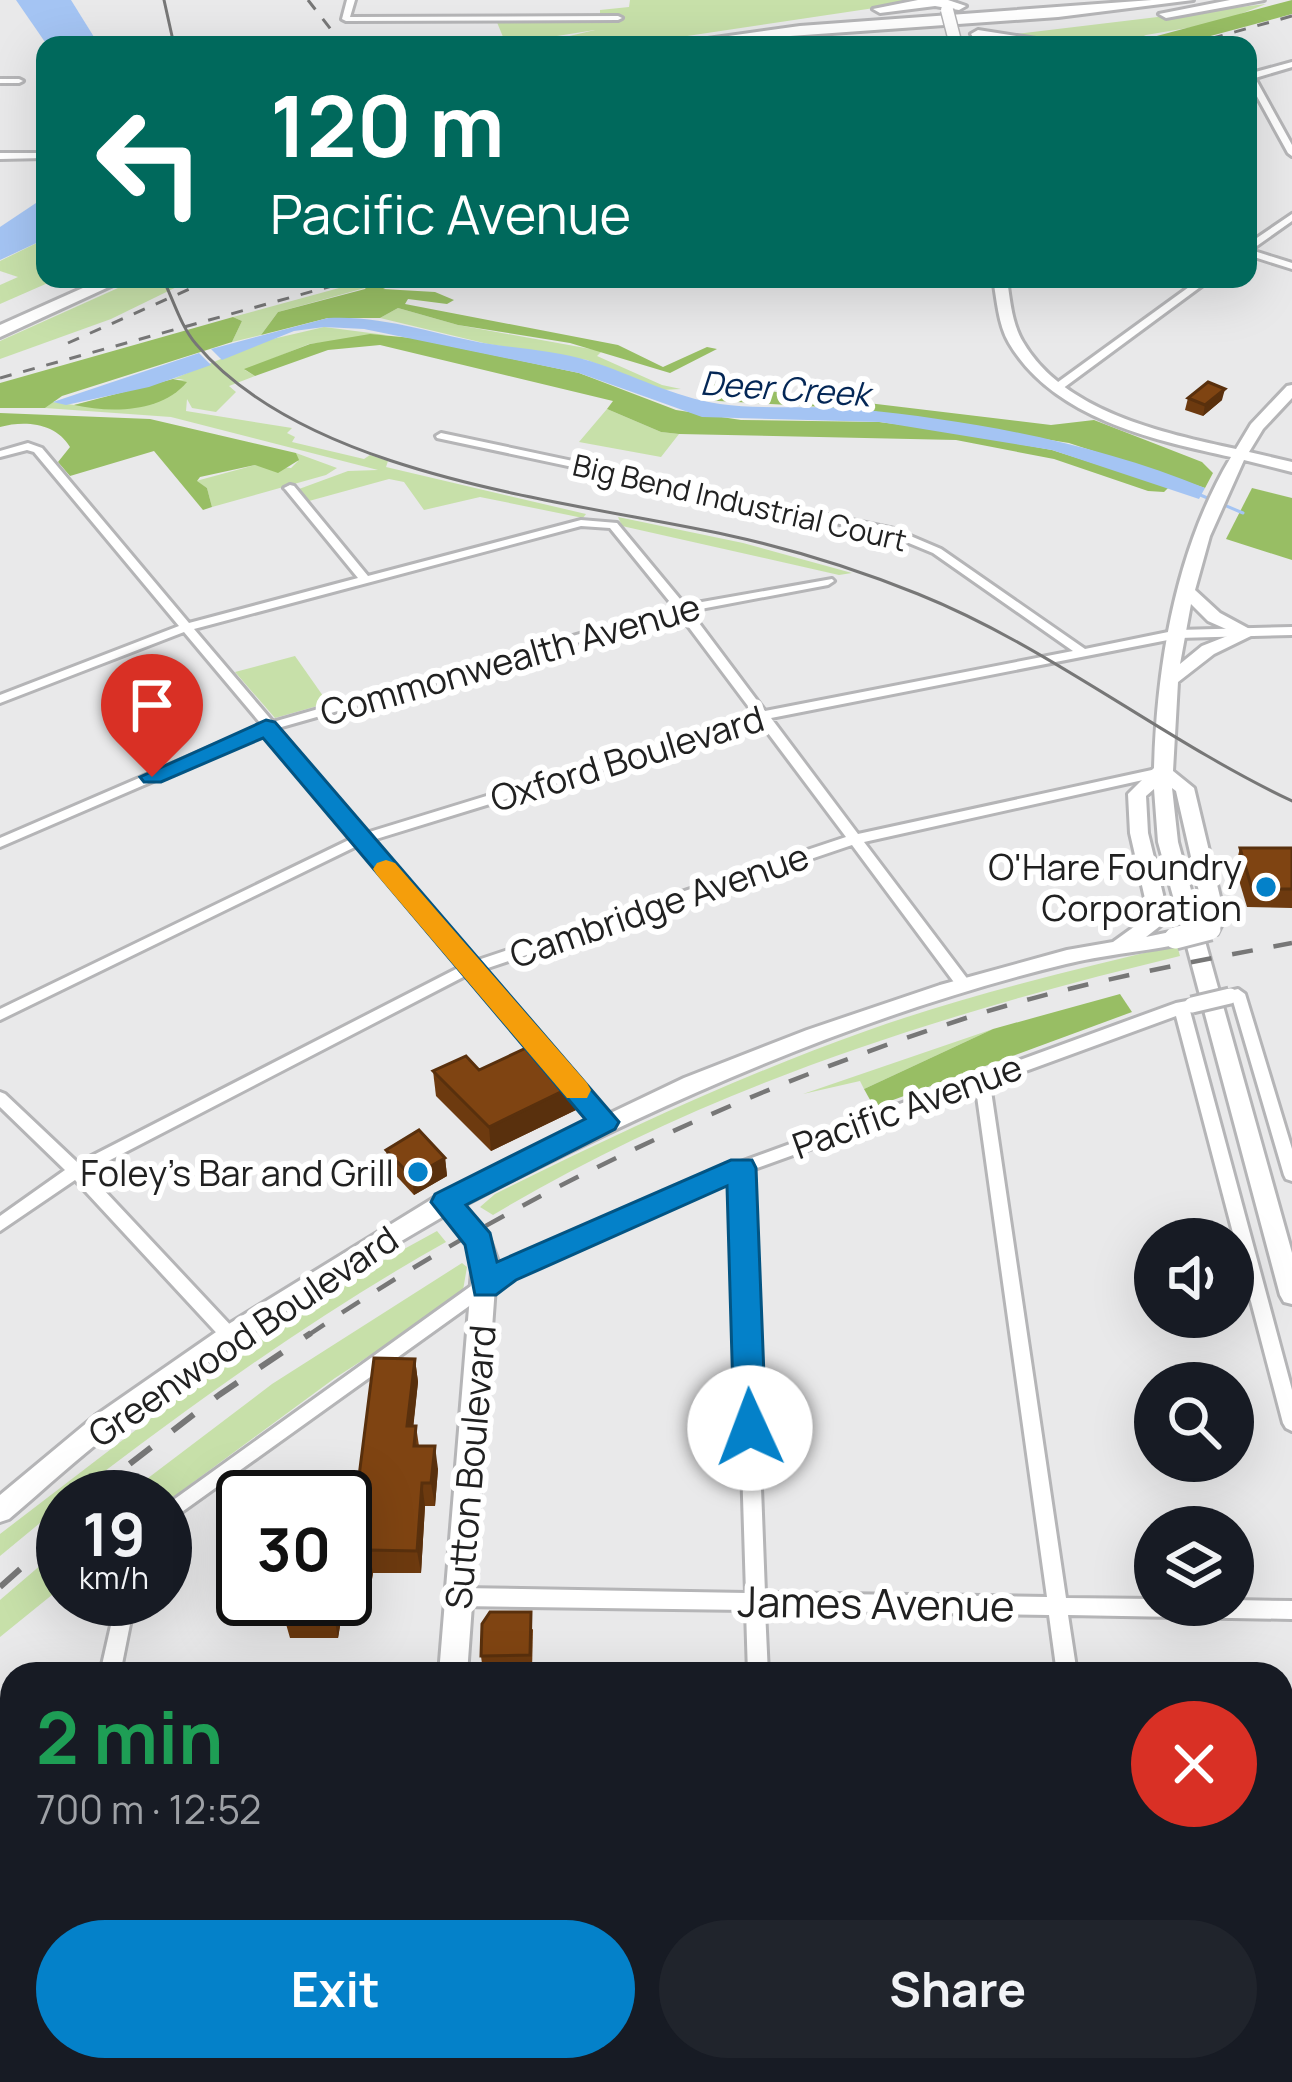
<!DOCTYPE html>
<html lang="en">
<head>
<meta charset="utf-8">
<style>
	:root { --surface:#171b24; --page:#20242c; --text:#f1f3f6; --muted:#9ea1a6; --accent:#0481c9 }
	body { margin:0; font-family:Manrope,sans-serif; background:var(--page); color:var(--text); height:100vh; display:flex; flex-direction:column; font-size:45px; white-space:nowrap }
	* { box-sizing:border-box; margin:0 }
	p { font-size:39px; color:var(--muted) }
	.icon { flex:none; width:66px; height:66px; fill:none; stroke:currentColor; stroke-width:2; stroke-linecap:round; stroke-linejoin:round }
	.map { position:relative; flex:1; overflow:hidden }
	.details { position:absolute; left:0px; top:1662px; width:1293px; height:420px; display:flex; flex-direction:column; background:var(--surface); border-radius:36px 36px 0 0; box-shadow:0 12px 48px #0002 }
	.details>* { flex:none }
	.hud { position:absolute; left:36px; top:36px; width:1221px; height:252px; border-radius:24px; box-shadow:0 12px 48px #0002; background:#00695c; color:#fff; overflow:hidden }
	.controls { position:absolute; left:1134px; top:1218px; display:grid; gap:24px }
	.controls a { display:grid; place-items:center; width:120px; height:120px; border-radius:50%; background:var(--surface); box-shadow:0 12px 48px #0002; font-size:60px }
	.speed { position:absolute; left:36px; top:1470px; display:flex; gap:24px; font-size:60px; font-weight:700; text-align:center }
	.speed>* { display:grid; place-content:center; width:156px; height:156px; border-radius:50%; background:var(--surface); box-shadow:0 12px 48px #0002; line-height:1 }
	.speed small { font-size:30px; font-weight:400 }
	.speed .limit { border:6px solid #111; border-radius:18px; background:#fff; color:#111 }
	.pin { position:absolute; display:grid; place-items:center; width:102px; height:102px; color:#fff; margin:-123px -51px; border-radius:50% 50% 50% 0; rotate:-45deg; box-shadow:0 0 12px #0007 }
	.pin .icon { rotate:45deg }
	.me { position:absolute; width:132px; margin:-66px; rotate:358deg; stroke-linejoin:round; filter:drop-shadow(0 0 9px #0008) }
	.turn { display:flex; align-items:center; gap:42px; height:252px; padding:0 36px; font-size:54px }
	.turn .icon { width:156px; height:156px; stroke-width:2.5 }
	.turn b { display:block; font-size:84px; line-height:102px }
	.round { display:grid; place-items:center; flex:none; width:126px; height:126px; border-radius:63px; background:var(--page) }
	.overview { display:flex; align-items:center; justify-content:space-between; height:204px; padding:0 36px }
	h1 { font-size:72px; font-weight:700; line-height:90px; color:#1e9e55 }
	.primary-button { display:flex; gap:24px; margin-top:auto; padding:24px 36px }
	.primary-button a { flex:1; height:138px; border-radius:72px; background:var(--accent); color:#fff; font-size:48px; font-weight:700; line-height:138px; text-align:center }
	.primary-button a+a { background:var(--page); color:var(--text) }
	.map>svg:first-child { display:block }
	.green { fill:#c7e0a9 }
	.forest { fill:#98be64 }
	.water { fill:#a4c4f3 }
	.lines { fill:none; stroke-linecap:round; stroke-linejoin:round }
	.stream { stroke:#a4c4f3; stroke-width:3 }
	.street-casing { stroke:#b5b5b7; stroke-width:6 }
	.secondary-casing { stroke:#b5b5b7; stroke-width:6 }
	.highway-casing { stroke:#b5b5b7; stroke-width:6 }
	.street { fill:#fff; fill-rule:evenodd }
	.secondary { fill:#fff; fill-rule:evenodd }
	.highway { fill:#fff; fill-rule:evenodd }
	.tram { stroke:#777; stroke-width:3 }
	.rail-far2 { stroke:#777; stroke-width:3; stroke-dasharray:12 12; stroke-linecap:butt }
	.rail-far1 { stroke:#777; stroke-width:4.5; stroke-dasharray:21 21; stroke-linecap:butt }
	.rail { stroke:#777; stroke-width:6; stroke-dasharray:27 27; stroke-linecap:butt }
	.street-bridge-casing { stroke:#b5b5b7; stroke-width:21; stroke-linecap:butt }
	.secondary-bridge-far1-casing { stroke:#b5b5b7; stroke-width:15; stroke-linecap:butt }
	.secondary-bridge-casing { stroke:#b5b5b7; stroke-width:27; stroke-linecap:butt }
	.street-bridge { stroke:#fff; stroke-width:15 }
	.secondary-bridge-far1 { stroke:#fff; stroke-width:12 }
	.secondary-bridge { stroke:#fff; stroke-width:21 }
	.wall { fill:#6d3a0f }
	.shaded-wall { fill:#59300d }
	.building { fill:#7f4412; stroke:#59300d; stroke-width:3 }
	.route { fill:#0481c9; stroke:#035483; stroke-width:3 }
	.slow { fill:#f59e0b }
	.poi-dot { fill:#0481c9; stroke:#fff; stroke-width:4.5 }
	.labels { text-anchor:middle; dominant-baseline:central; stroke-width:12; stroke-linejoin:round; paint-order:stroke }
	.far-street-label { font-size:30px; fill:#212121; stroke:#fff }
	.far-water-label { font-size:33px; font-style:italic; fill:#042756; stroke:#fff }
	.street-label { font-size:36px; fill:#212121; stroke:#fff }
	.poi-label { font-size:36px; fill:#212121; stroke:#fff; text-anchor:end }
	.near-street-label { font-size:42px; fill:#212121; stroke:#fff }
</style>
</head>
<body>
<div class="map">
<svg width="1292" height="2082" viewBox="0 0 1292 2082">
	<rect width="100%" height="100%" fill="#e9e9ea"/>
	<g class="green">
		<path d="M630,0h298l-301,45h-96l64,-15 -89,14 -10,-24 104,-1v-9l29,-3z"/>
		<path d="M1266,4l-49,19 -71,12 -23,10h-69l-39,-11z"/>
		<path d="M45,239v40h12l-57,25v-19l18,-8 -18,-6v-10z"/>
		<path d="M138,279h55l-82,40 -111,40v-18z"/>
		<path d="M372,279l-7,9 -87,24 -17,23 -29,7 10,-21 -9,-4z"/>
		<path d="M398,308l60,17 144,26 -5,5 65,29 19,4 -20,1 -74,-30 -99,-16 -108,-26z"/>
		<path d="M324,327l62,8 -77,9 -64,26 10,6 -26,10 7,6 -20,20 -24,-4 -5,-9 -1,12 106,17 -5,5 8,4 -3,5 72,17 6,-4 18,6 -2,6 200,47 -3,4 -103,-21 -56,13 -20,-28 -15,-3 -80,22 -10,-12 49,-18 30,-1 -207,-53 -126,-9 8,-6 21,3 110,-26h-11l91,-38z"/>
		<path d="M607,409l54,23 18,2 -18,23 -82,-15z"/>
		<path d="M296,453l41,15 -11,7 -114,32 -5,-19 -11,-7 59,-16 36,3 7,-7z"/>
		<path d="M618,517l125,26 109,30 -13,2 -217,-49z"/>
		<path d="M295,656l33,47 -53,15 -40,-46z"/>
		<path d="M1177,945l3,11c-240,58 -475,132 -687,259l-13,-8 15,-13c121,-60 244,-118 371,-163 101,-36 206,-61 311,-86z"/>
		<path d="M993,1029l-129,60 -4,-8 -57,13z"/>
		<path d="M437,1231l9,11c-132,74 -255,163 -375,255h-8v7l-63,52v-22l222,-170 122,-82z"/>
		<path d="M462,1263l5,4 -5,29 -127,82 -170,125v-6h-42l149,-113z"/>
		<path d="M63,1546v40l-63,51v-37z"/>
	</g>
	<g class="forest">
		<path d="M1292,0v14l-115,31h-54z"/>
		<path d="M372,279h34l-23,10 52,3 19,8 -7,4 -39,-5 -3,5 213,41 45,22 44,-20 10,2 -47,24 -100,-30 -112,-18 -60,-17 -18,10h-52l-67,17 17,-23 87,-23z"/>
		<path d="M233,317l9,4 -10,21 -170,54 -17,12h-45v-25z"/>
		<path d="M370,334l42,4 167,35 97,37 65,10 138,2 57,7 116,21 117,37 -5,5 -16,-1 -94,-32 -98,-19 -277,-6 -18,-2 -54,-23 6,-8 -233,-56 -52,5 -73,26 -11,-7 66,-25z"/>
		<path d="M173,379l14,3c-26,31 -76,31 -113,23z"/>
		<path d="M710,384l341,41 43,-5 108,42 11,11 -8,15 -136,-45 -210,-34 -159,-9z"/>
		<path d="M0,413l150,6 146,34 3,7 -21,13 -23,-8 -55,12 -3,4 10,7 5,19 -9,3 -49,-59 -84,25 -12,-14 12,-15c-14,-24 -45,-27 -70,-20z"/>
		<path d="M1252,488l40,10v62l-66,-21z"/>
		<path d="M1120,994l12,18 -258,95 -10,-18 129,-60z"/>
	</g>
	<g class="water">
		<path d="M16,0h55l28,45h-52z"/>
		<path d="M45,197v42l-45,21v-33z"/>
		<path d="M328,318c57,-3 107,17 162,26 33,5 67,7 100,17 44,14 83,36 130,43 45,6 92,1 137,5 119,12 237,34 348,79l-6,11 -147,-49 -172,-28 -178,-5 -123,-44 -215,-44 -40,-2 -30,4 -72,29 -11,-11z"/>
		<path d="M199,353l12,12 -62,22 -83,18 -13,-3z"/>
	</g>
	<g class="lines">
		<path class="stream" d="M1198,494l45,19"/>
		<defs>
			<g id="street">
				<path d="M347,0h8l-5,17 268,-1 4,2 -4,2 -272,1 -4,-2z"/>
				<path d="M1292,62v5l-37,11 37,67v11l-4,-3 -40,-73v-6z"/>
				<path d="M0,79h19l4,2 -4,2h-19z"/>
				<path d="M0,153h43l2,5 -45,1z"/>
				<path d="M1292,214v7l-41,29 41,13v6l-44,-14v-11z"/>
				<path d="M1200,279h11l-149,110h-8v-4z"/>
				<path d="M441,433l453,96 47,20 144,100 93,-19 114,-3v8l-114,3 -407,80 87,116 303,-66 5,1 2,3 -7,4 -297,66 105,139 2,4 -2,4h-10l-107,-144 -370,125 69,82 3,4 -3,4h-10l-72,-86 -382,198 149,159 3,5 -3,5 -6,2 -6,-2 -149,-161 -75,51v-15l65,-46 -65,-63v-15l5,2 73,69 384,-197 -101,-122 -361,176v-11l355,-172 -88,-105 -267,115v-9l262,-113 -78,-93 -184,71v-8l179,-69 -145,-174 -7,-2 -27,7v-6l28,-8 14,5 147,175 169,-45 -72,-88 -2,-2 6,-3 4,1 74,90 213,-56 36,3 68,82 147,-26 2,2 -6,4 -138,26 75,100 308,-60 -140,-98 -46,-19 -450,-96 -1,-2zM581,526l29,2 64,79 -401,115 -79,-93zM679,614l75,100 -388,119 -88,-105zM759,721l87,116 -371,124 -102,-121z"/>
				<path d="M1238,989l7,5 47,155v32l-6,-2 -2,-4 -51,-174 -8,-1 -2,-4 2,-4z"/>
				<path d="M1192,1000l7,5 -2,4 -7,2 102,379v41l-6,-3 -3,-5 -107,-407 -186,68 76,514 89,1v6h78v-5l59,1v18l-224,-4 9,59h-20l-8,-59 -284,-5 3,64h-20l-2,-64 -286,-4 -7,-3 -2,-6 2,-6 7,-3 286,5 -13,-415 -222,98 -346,248v-18l334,-240 236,-102 441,-161zM976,1089l71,508 -282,-4 -16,-422z"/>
				<path d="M566,1072l5,2 40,44 2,4 -2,4h-12l-38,-44 -3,-4z"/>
				<path d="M117,1599h18l-15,75h-20z"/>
				<path d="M15,2070h22l-2,12h-22z"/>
				<rect x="758" y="2070" width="22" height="12"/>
				<path d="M1111,2070h22l2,12h-22z"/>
			</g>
			<g id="secondary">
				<path d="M993,279h14c3,21 5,45 16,63 41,70 140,91 213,107l15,-25 36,-38 5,-1v13l-29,31 -14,23 43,10v10l-48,-12 -34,76 -15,54 25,23 37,20 -43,21 -36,28 -5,89 21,17 31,130 -8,16h-14l89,319v51l-8,-2 -4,-7 -95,-356 -10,6c-36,7 -73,10 -109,19 -212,52 -411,141 -604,242l26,29 9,24 -30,415h-28l34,-415 -3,-14 -26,-29c-113,66 -227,134 -330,214 -36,28 -70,59 -105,89l-9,3v-27l95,-79 124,-86 218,-134 247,-118 123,-48 133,-45 127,-35 46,-8 36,-26 -19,-83 -2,-39 26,-26c3,-105 22,-219 77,-311 -78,-17 -178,-39 -222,-114 -11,-19 -12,-43 -16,-64zM1191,604l17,17 27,12 -33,13 -22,18zM1172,788l4,3 29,127 -4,9 -23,-85zM1154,789l4,53 26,94 -9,-5 -29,6 23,-18 -21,-86 -2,-37z"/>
				<path d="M403,2070h32l-1,12h-32z"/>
			</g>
			<g id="highway">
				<path d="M918,0h30l18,6 -7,4 -24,-4 -55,7 -7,-4z"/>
				<path d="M1152,0h41l-135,17 -393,28 135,-19z"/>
				<path d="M1230,0h34l-98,18 -7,-4z"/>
				<path d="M978,30l71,11 7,4 -83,-8 -2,-3z"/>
				<path d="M103,279h23l-126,58v-12z"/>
			</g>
		</defs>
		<use href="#street" class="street-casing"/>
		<use href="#secondary" class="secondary-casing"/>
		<use href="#highway" class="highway-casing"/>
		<use href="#street" class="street"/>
		<use href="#secondary" class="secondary"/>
		<use href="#highway" class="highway"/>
		<g class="tram">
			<path d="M164,0l10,45"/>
			<path d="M163,279c10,20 18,48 33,65 112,133 369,156 531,191 65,14 129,34 191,59 132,53 245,146 374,207"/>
		</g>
		<g class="rail-far2">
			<path d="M308,0l35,45"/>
			<path d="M1188,45l104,-29"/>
			<path d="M68,343l144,-64"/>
			<path d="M0,378l357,-99"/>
		</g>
		<path class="rail-far1" d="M307,1336c202,-137 424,-242 656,-317 107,-35 218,-55 329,-76"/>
		<g class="rail">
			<path d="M87,1497l132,-102 92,-62"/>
			<path d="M0,1587l63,-56"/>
		</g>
		<defs>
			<path id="street-bridge" d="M1192,1005l38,-9"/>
			<path id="secondary-bridge-far1" d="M947,10l9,35"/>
			<path id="secondary-bridge" d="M1175,938l35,-9"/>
		</defs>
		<use href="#street-bridge" class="street-bridge-casing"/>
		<use href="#secondary-bridge-far1" class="secondary-bridge-far1-casing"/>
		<use href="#secondary-bridge" class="secondary-bridge-casing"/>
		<use href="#street-bridge" class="street-bridge"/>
		<use href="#secondary-bridge-far1" class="secondary-bridge-far1"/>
		<use href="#secondary-bridge" class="secondary-bridge"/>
	</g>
	<g class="wall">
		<path d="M1188,398l34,2 -19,16 -18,-6z"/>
		<path d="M1240,848h52v60l-45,-1 -12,-40z"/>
		<path d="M479,1070l99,39 -87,42 -55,-55 -3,-25z"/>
		<path d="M386,1150l59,8 2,18 -33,19 -25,-27z"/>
		<path d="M415,1359l3,23 -5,44h3l3,20 19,23 -3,37h-10l-4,67h-48l-3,18h-15l-2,17h-10l-5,30h-48l-6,-21 2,-18h59v-91h10z"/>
		<path d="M533,1629l-1,42 -49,1 -2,-16z"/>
	</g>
	<g class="shaded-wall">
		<path d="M1225,389l-3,11 -19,16 2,-11z"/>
		<path d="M577,1084l1,25 -87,42 -2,-24z"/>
		<path d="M445,1158l2,18 -33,19 -2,-18z"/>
		<path d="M415,1359l3,23 -7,67 -4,-23z"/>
		<path d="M435,1446l3,23 -3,37 -4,-23z"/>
		<path d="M422,1483l3,23 -4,67 -4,-22z"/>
		<path d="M369,1550l4,23 -3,18 -4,-22z"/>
		<path d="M350,1569l5,22 -2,17 -5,-22z"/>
		<path d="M336,1599h5l2,9 -5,30 -4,-22z"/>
	</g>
	<g class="building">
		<path d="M1208,382l17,7 -20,16 -17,-7z"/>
		<path d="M1240,848h52v41h-40z"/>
		<path d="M539,1042l38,42 -88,43 -56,-56 33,-15 13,14z"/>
		<path d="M419,1130l26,28 -33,19 -26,-27z"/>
		<path d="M374,1358l41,1 -8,67h9l-2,20h21l-4,37h-9l-5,68 -48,-1 -3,19h-16l-2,17h-3v-78h10z"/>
		<path d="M286,1599h50l-2,17 -50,1z"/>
		<path d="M490,1612h41l-1,43 -49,1 1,-32z"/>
		<path d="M445,2076l68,3v3h-68z"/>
	</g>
	<path class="route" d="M266,720l9,2 344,400 -4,7 -149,76 24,28 7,29 234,-102h21l4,8 10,260 -5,10 -11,4 -11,-4 -5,-10 -7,-242 -211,94 -20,15h-21l-10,-50 -34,-43 4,-8 150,-75 -322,-381 -102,44h-17l-4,-5z"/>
	<path class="slow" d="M386,860l9,3 192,220 4,7 -4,8h-20l-190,-223 -4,-6 4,-6z"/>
	<g class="poi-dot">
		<circle cx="1266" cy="887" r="12"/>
		<circle cx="418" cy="1172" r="12"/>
	</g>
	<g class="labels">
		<g class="far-street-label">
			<text transform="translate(740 502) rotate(13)">Big Bend Industrial Court</text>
		</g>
		<g class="far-water-label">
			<text transform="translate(785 388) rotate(4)">Deer Creek</text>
		</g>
		<g class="street-label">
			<text transform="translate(510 659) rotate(-16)">Commonwealth Avenue</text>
			<text transform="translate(627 758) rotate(-17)">Oxford Boulevard</text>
			<text transform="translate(659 905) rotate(-19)">Cambridge Avenue</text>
			<text transform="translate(907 1106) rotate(-20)">Pacific Avenue</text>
			<text transform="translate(243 1336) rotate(-34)">Greenwood Boulevard</text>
			<text transform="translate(470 1467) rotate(-85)">Sutton Boulevard</text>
		</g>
		<g class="poi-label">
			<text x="1242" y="866">O'Hare Foundry<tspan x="1242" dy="41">Corporation</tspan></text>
			<text x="394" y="1172">Foley's Bar and Grill</text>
		</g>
		<g class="near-street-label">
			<text transform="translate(876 1603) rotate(1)">James Avenue</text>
		</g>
	</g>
</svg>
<div class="controls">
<a><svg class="icon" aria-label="sound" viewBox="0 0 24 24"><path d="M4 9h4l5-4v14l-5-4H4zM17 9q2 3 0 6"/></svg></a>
<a><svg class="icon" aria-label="search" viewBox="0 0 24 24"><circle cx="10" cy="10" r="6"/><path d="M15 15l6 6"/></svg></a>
<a><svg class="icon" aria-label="layers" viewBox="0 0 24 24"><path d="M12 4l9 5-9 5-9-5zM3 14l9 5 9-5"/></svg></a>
</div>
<div class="speed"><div>19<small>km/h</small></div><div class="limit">30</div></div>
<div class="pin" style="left:152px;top:777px;background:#d93025"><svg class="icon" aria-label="arrive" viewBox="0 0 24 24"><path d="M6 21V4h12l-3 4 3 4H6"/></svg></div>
<svg class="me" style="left:750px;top:1428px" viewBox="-20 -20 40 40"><circle r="19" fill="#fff"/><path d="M0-13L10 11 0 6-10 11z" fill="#0481c9"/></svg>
<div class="hud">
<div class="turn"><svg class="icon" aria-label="left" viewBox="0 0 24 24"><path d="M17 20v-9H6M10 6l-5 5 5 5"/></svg><div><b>120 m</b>Pacific Avenue</div></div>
</div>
<section class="details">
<div class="overview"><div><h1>2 min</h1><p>700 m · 12:52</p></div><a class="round" style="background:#d93025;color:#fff"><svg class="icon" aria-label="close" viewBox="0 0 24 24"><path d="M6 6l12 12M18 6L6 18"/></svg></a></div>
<div class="primary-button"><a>Exit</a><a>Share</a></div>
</section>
</div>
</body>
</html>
